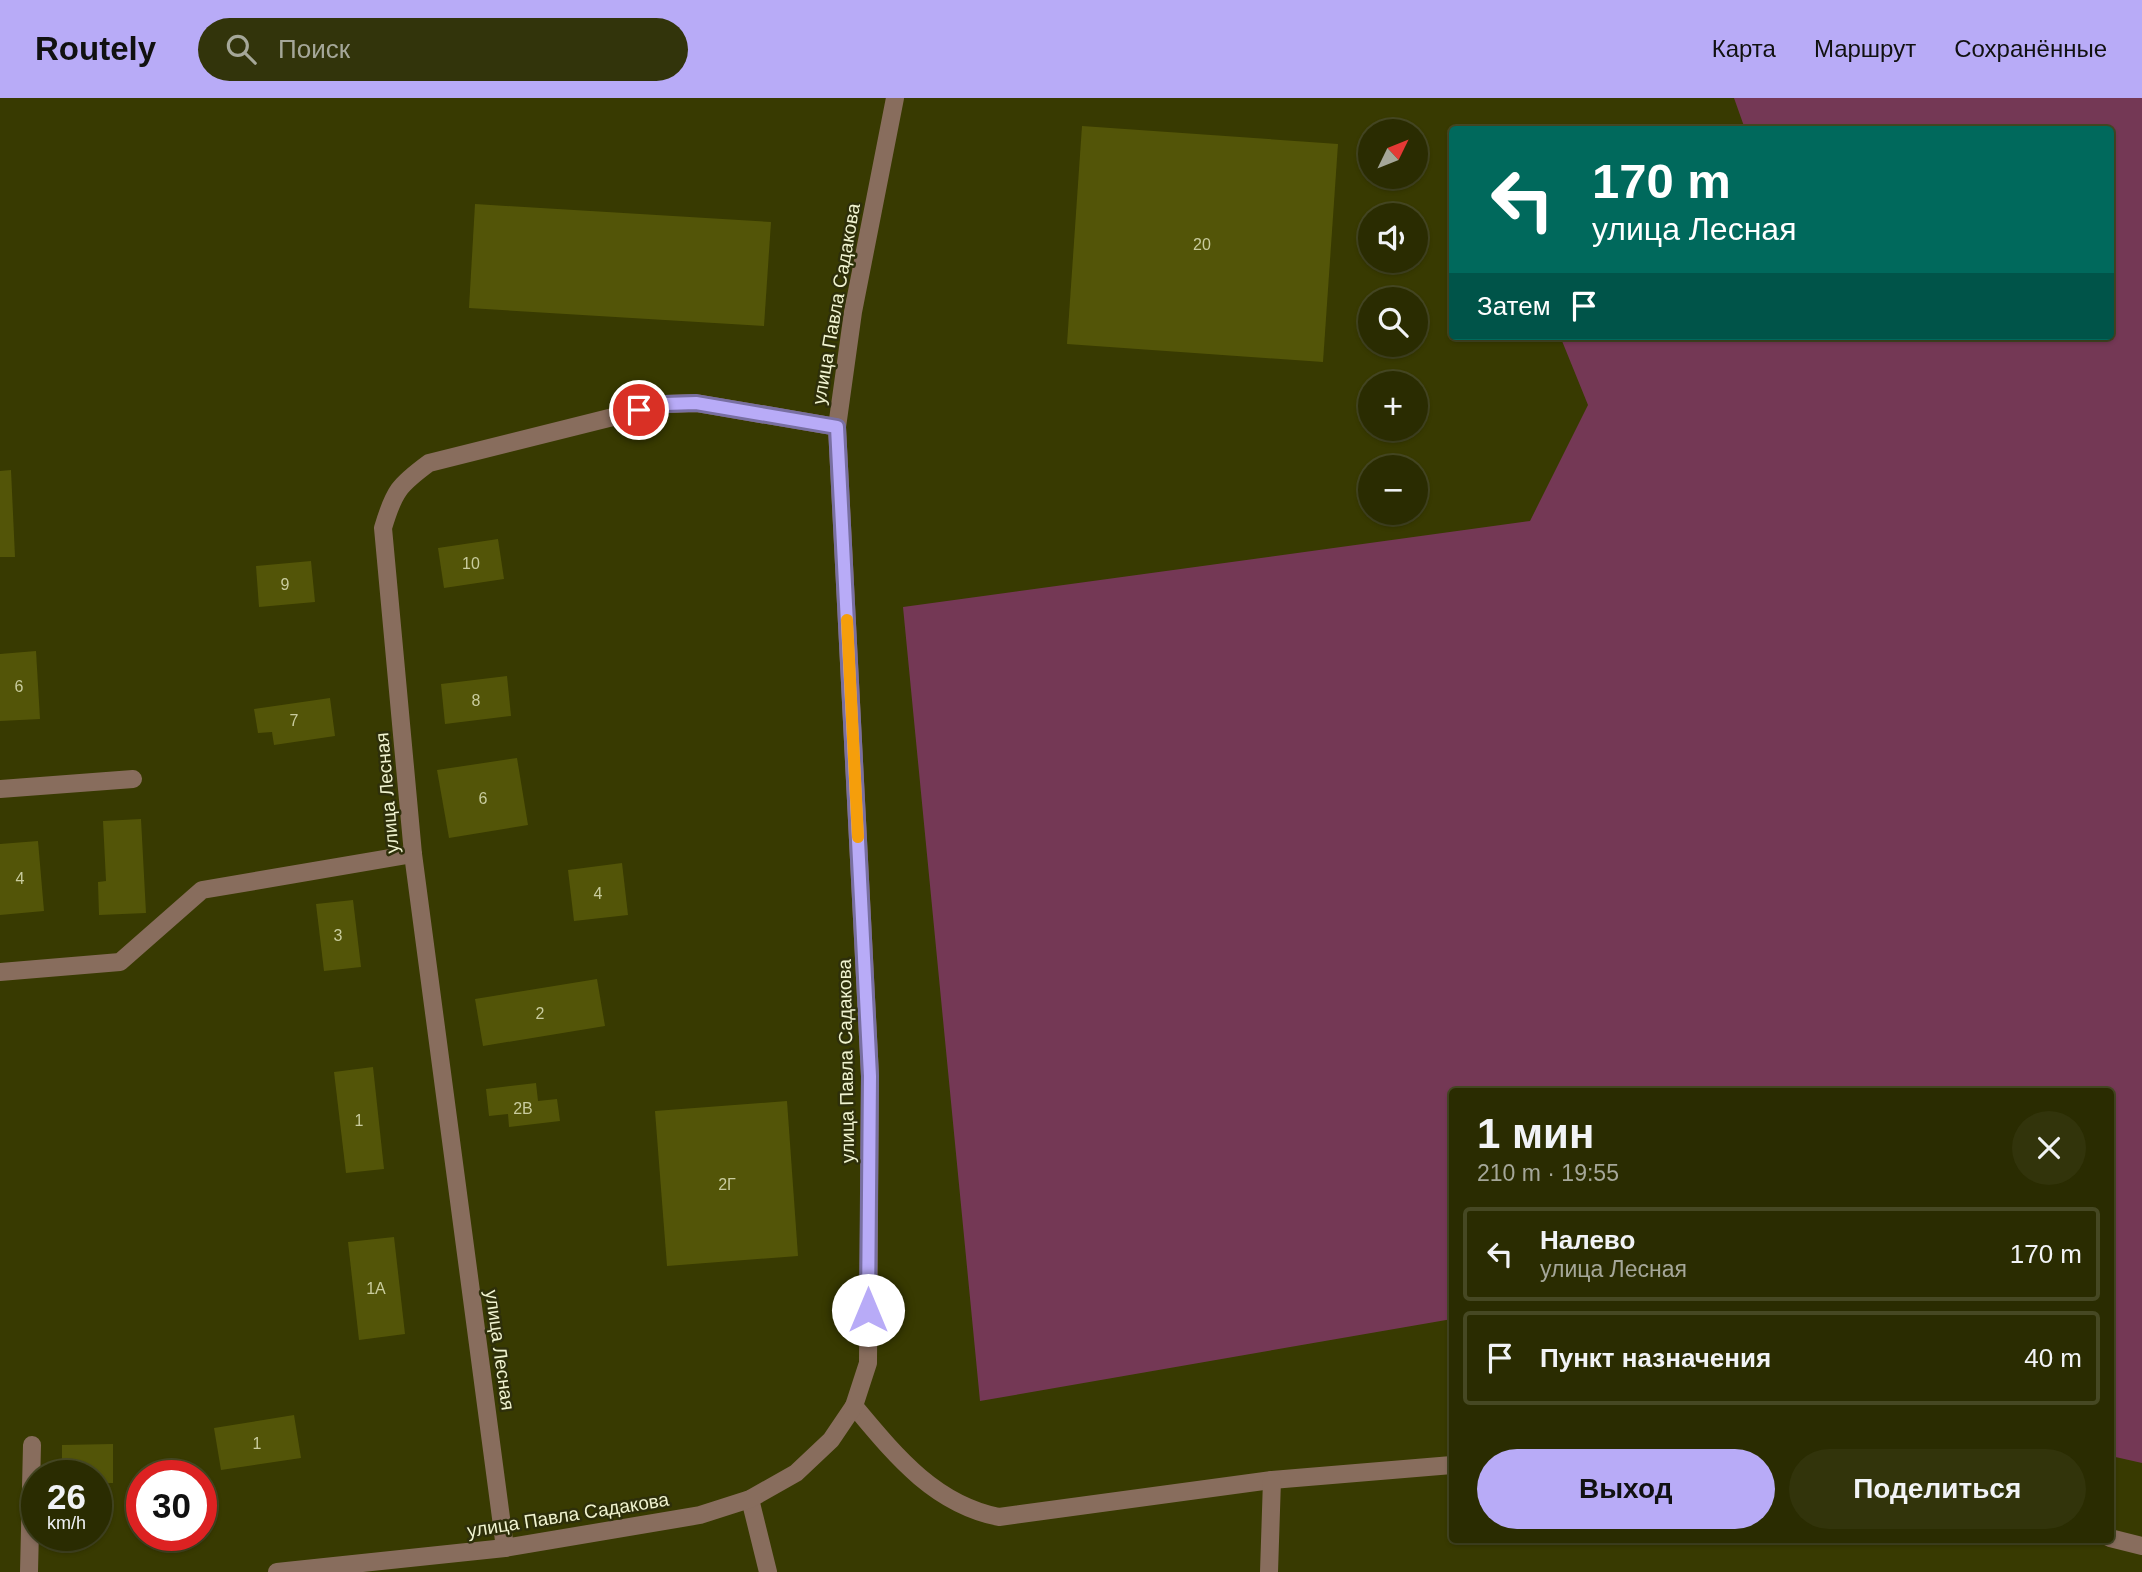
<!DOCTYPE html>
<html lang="ru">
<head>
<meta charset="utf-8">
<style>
	:root { --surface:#2a2c01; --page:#32340b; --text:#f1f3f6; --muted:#a5a799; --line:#464823; --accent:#b8abf7 }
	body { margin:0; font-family:Helvetica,sans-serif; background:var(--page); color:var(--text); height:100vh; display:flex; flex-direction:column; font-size:26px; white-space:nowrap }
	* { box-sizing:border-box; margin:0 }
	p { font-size:23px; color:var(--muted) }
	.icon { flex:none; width:38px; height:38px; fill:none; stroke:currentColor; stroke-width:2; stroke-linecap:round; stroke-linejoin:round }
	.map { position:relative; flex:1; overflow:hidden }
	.sheet { position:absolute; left:1449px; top:990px; width:665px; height:455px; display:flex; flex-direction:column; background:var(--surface); border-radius:7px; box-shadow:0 2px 5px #0004,0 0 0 2px var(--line) }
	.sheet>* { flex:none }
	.top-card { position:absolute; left:1449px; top:28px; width:665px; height:214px; border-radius:7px; box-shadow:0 2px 5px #0004,0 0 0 2px var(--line); background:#00695c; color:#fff; overflow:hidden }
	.needle { width:46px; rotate:47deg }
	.buttons { position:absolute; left:1358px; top:21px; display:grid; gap:14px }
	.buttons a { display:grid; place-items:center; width:70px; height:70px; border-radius:50%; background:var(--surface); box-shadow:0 2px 5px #0004,0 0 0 2px var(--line); font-size:35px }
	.speed { position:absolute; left:21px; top:1362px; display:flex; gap:14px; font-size:35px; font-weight:700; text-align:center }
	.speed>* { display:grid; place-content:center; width:91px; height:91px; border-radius:50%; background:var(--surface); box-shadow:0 2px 5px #0004,0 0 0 2px var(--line); line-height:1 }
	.speed small { font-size:18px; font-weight:400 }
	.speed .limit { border:10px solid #d22; background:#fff; color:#111 }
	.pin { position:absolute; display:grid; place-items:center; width:60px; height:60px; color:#fff; margin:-30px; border:4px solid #fff; border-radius:50%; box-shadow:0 2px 7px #0007 }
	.me { position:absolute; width:77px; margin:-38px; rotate:0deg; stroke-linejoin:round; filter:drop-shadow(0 0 5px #0008) }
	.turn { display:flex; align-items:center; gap:24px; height:147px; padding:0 28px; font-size:32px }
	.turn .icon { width:91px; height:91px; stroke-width:2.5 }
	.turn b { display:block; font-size:49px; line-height:60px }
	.then { display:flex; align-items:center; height:66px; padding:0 28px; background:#0003; gap:14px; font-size:26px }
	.round { display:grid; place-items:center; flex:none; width:74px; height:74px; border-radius:37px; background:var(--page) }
	.headline { display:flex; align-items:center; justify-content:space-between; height:119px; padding:0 28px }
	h1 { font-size:42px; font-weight:700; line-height:52px }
	.primary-button { display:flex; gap:14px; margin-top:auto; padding:14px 28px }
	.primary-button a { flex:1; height:80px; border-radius:42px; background:var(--accent); color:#111; font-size:28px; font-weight:700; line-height:80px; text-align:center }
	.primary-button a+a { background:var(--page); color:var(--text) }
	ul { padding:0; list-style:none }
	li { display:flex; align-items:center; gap:21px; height:94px; margin:0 14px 10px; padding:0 14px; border:4px solid var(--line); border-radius:7px }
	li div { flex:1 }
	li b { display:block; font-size:26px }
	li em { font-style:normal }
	header { display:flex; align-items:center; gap:42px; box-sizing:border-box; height:98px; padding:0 35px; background:var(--accent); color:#111 }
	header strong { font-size:33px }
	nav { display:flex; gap:38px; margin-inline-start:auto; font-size:24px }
	.search { width:490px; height:63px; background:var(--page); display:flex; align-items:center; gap:18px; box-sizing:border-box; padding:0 24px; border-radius:38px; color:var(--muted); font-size:26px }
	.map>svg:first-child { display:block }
	.green { fill:#743855 }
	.building { fill:#535508 }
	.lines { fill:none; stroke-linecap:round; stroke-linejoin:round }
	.service { stroke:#886d5d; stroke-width:18 }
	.minor { stroke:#886d5d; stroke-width:18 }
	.route-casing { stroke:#786fa1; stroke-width:18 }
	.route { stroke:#b8abf7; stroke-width:12 }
	.slow { stroke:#f59e0b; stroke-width:12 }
	.labels { text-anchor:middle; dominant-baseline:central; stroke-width:5; stroke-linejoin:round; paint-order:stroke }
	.number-label { font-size:16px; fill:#c9cc9e }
	.street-label { font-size:19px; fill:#f0f3d0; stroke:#2e2f0a }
</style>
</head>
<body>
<header>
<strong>Routely</strong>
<div class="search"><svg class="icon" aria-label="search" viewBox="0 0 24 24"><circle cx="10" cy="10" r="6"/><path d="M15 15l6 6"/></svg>Поиск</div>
<nav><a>Карта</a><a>Маршрут</a><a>Сохранённые</a></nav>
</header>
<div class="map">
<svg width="2142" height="1474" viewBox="0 0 2142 1474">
	<rect width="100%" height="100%" fill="#383a01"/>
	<path class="green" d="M1734,0h408v1365l-31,-7 -1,-364h-658v227l-472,82 -77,-794 627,-86 58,-116 -28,-69h550v-206l-365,-1z"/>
	<g class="building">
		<path d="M1082,28l256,18 -15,218 -256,-18z"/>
		<path d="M475,106l296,18 -7,104 -295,-18z"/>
		<path d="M11,372l4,87h-15v-86z"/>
		<path d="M498,441l6,40 -60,9 -6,-40z"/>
		<path d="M311,463l4,41 -56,5 -3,-41z"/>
		<path d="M36,553l4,68 -40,2v-67z"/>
		<path d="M507,578l4,40 -66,8 -4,-40z"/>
		<path d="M330,600l5,38 -61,9 -2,-13 -14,1 -4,-24z"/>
		<path d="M517,660l11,67 -79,13 -12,-68z"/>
		<path d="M141,721l5,94 -47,2 -1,-33 8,-1 -3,-60z"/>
		<path d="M38,743l6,70 -44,4v-71z"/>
		<path d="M622,765l6,52 -54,6 -6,-51z"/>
		<path d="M353,802l8,67 -37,4 -8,-67z"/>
		<path d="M597,881l8,47 -122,20 -8,-47z"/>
		<path d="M373,969l11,102 -38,4 -12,-101z"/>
		<path d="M536,985l2,18 19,-2 3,22 -51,6 -1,-13 -19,2 -3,-27z"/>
		<path d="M787,1003l11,155 -131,10 -12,-155z"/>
		<path d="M394,1139l11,97 -46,6 -11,-98z"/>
		<path d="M294,1317l7,43 -80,12 -7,-42z"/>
		<path d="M113,1346v39h-17v-8h-34v-30z"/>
	</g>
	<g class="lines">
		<g class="service">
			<path d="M0,691l133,-10"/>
			<path d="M854,1308c41,49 80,98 145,111l273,-37 180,-15"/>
			<path d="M750,1401l18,73"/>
			<path d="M2110,1440l32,8"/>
			<path d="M29,1474l3,-127"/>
			<path d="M1269,1474l3,-92"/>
		</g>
		<g class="minor">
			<path d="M0,874l120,-10 82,-72 211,-36"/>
			<path d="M505,1450l-92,-694 -30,-326c11,-37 16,-43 46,-65l236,-59 31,-1 141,24"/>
			<path d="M277,1474l228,-24 195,-33 50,-16 46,-26 35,-33 23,-34 14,-43 2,-287 -33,-649 16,-115 42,-214"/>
		</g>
	</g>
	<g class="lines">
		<defs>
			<path id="route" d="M639,312l26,-6 31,-1 141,24 33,649 -2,234"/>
		</defs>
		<use href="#route" class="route-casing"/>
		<use href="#route" class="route"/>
		<path class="slow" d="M847,522l11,217"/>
	</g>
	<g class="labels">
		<g class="number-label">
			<text x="1202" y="146">20</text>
			<text x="471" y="465">10</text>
			<text x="285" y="486">9</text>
			<text x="19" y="588">6</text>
			<text x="476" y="602">8</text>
			<text x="294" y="622">7</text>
			<text x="483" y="700">6</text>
			<text x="20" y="780">4</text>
			<text x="598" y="795">4</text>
			<text x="338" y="837">3</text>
			<text x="540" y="915">2</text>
			<text x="523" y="1010">2В</text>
			<text x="359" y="1022">1</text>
			<text x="727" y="1086">2Г</text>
			<text x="376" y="1190">1А</text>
			<text x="257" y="1345">1</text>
		</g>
		<g class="street-label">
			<text transform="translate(836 206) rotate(-80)">улица Павла Садакова</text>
			<text transform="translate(387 695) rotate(-95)">улица Лесная</text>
			<text transform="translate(846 963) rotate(-91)">улица Павла Садакова</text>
			<text transform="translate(500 1252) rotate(82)">улица Лесная</text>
			<text transform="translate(568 1417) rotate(-9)">улица Павла Садакова</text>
		</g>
	</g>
</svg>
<div class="buttons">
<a><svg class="needle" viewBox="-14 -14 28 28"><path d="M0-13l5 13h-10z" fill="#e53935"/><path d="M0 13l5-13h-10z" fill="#a5a799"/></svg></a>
<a><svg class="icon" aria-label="sound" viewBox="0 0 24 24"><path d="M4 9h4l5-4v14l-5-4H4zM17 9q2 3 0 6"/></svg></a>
<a><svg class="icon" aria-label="search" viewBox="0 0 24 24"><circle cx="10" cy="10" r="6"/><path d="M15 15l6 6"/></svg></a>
<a>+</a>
<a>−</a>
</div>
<div class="speed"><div>26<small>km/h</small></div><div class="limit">30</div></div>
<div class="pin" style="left:639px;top:312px;background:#d93025"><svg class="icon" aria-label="arrive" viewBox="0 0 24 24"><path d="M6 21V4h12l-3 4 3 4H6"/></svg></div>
<svg class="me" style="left:868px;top:1212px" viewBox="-20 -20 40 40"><circle r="19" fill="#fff"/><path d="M0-13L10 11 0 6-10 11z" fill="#b8abf7"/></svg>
<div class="top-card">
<div class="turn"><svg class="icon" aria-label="left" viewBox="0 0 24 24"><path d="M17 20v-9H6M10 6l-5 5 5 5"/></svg><div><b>170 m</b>улица Лесная</div></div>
<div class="then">Затем<svg class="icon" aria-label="arrive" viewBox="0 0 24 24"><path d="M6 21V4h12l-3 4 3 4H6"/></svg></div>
</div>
<section class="sheet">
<div class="headline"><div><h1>1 мин</h1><p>210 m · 19:55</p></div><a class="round"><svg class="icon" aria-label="close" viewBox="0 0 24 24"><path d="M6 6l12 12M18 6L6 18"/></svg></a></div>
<ul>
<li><svg class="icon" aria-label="left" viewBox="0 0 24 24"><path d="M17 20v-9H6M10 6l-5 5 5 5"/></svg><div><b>Налево</b><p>улица Лесная</p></div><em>170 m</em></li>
<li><svg class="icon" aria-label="arrive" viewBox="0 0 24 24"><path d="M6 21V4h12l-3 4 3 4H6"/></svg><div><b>Пункт назначения</b></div><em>40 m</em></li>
</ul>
<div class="primary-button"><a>Выход</a><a>Поделиться</a></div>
</section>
</div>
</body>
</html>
